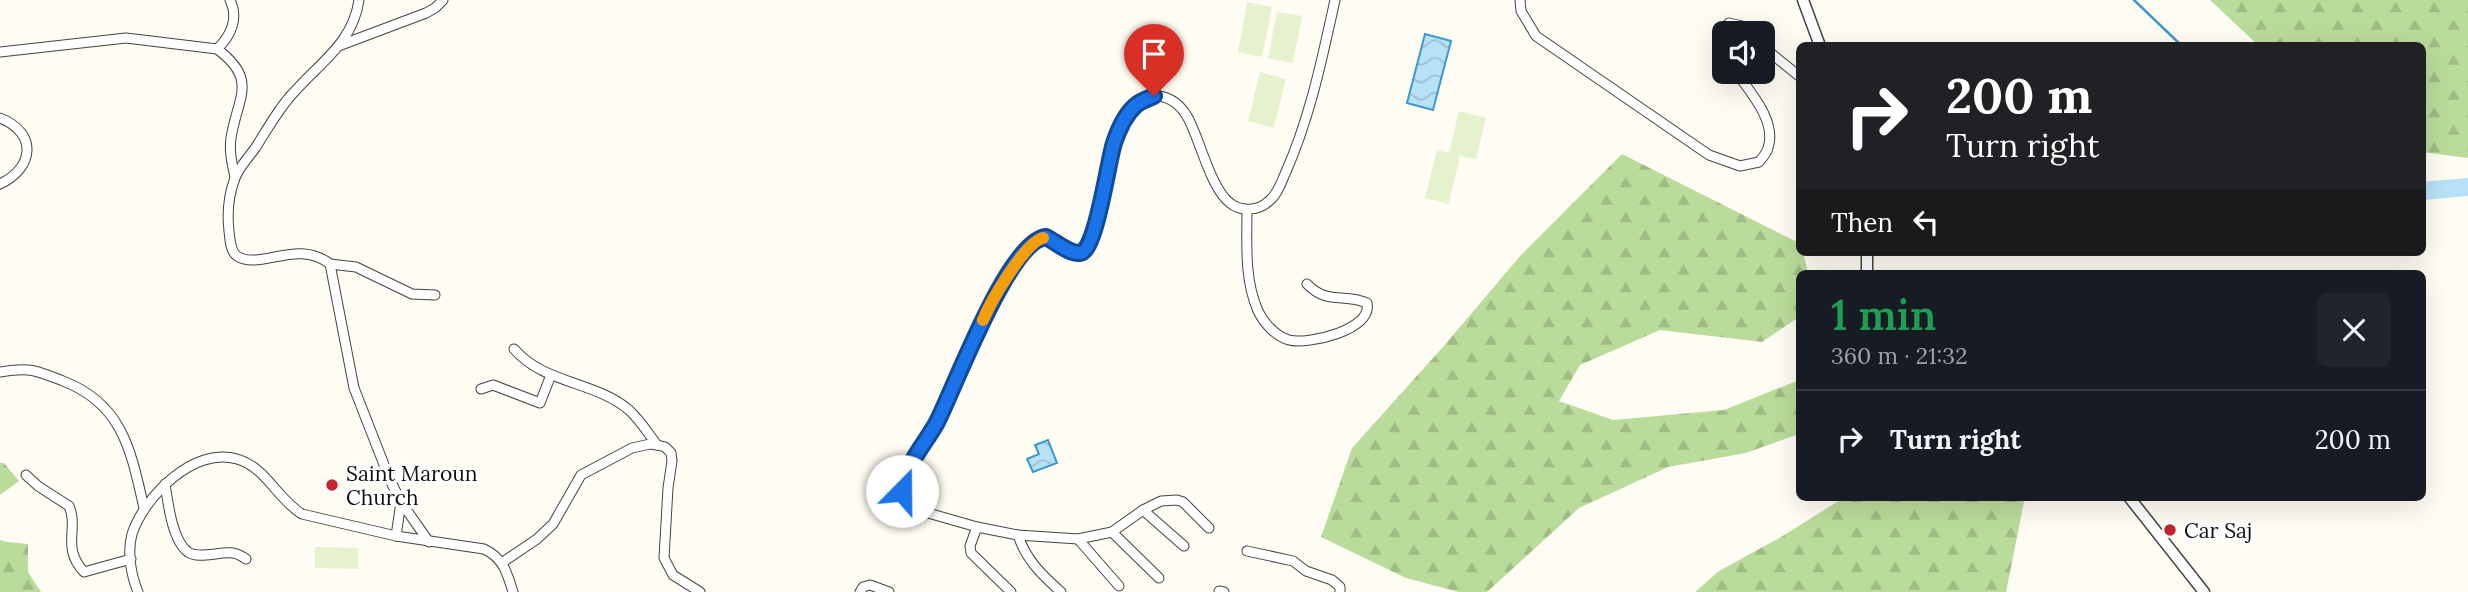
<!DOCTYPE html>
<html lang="en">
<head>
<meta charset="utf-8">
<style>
	:root { --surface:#171b24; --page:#20242c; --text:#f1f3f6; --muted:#9ea1a6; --line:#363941 }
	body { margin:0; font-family:Lora,serif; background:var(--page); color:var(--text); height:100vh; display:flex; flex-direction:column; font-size:26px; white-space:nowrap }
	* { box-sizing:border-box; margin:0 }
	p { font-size:23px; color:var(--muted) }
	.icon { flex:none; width:38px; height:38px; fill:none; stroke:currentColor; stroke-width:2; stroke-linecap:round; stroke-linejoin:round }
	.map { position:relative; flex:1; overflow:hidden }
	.details { position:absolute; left:1796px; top:270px; width:630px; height:231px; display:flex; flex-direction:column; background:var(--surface); border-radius:10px; box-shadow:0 7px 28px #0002 }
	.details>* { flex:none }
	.hud { position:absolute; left:1796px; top:42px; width:630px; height:214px; border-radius:10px; box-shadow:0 7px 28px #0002; background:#202124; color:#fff; overflow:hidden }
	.controls { position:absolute; left:1712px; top:21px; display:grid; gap:14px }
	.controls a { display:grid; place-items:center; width:63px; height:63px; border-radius:10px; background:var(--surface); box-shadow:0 7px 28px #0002; font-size:35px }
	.pin { position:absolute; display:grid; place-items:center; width:60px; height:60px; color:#fff; margin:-72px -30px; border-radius:50% 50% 50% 0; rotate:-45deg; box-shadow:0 0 7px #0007 }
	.pin .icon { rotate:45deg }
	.me { position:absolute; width:77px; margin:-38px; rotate:22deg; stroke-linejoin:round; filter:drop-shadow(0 0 5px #0008) }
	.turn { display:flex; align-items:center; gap:24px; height:147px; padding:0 35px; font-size:32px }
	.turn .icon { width:91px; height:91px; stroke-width:2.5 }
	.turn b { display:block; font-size:49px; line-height:60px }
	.then { display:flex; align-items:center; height:66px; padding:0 35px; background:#0003; gap:14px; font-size:26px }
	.round { display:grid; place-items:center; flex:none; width:74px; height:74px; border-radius:10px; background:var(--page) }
	.headline { display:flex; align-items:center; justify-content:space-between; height:119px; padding:0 35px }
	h1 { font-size:42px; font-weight:600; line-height:52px; color:#1e9e55 }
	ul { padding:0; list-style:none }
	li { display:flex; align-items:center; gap:21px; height:98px; padding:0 35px; border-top:2px solid var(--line) }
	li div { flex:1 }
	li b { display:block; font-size:26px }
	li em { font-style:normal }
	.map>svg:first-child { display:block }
	.forest { fill:url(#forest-firs) }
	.pitch { fill:#e6f2cd }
	.water { fill:url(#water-waves); stroke:#3c99cf; stroke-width:2 }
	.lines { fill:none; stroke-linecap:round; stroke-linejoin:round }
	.stream { stroke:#3c99cf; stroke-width:2.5 }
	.river { stroke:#b7e1f7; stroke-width:18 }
	.minor-casing { stroke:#434343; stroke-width:11 }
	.tertiary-casing { stroke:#434343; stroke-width:13 }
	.minor { stroke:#fff; stroke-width:9 }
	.tertiary { stroke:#fff; stroke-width:10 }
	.route-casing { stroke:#114b97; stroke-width:18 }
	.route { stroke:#1a73e8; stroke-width:12 }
	.slow { stroke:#f59e0b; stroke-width:12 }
	.poi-dot { fill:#c32532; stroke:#fff; stroke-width:2.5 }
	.labels { text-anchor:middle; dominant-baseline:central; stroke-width:7; stroke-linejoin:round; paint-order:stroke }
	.poi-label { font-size:21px; fill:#101010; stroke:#fff; text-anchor:start }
</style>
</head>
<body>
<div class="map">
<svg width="2468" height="592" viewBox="0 0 2468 592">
	<defs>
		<pattern id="forest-firs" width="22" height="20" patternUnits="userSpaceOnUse" patternTransform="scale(1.75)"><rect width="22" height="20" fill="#badc9a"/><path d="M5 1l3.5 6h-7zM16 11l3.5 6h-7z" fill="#9fbc84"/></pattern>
		<pattern id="water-waves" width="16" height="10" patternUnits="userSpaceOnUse" patternTransform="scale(1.75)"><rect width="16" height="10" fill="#b7e1f7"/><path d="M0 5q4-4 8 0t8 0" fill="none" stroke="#9cc0d3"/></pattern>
	</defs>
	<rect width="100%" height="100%" fill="#fffcf3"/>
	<g class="forest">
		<path d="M2210,0h258v158l-46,-6v-106l-164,-1z"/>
		<path d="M1622,154l177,89v9h4l5,21h-9v44l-37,25 -102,-12 -80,35 -21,36 54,19 111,-10 75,-30v54l-53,19 -78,14 -89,41 -92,84h-28l-53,-14 -85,-41 31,-89 91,-101 78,-92z"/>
		<path d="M0,463h4l15,18 -19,14z"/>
		<path d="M1845,497h180l-19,95h-311l24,-21 62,-34z"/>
		<path d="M0,540l7,2 21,2v28l13,20h-41z"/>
	</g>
	<g class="pitch">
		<path d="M1247,2l25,5 -10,50 -24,-5z"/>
		<path d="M1277,12l25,4 -9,47 -25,-5z"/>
		<path d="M1260,72l26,7 -12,49 -26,-7z"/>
		<path d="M1459,111l27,7 -10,41 -16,-3 -11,48 -24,-6 12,-48 12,3z"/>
		<path d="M315,547l43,1v21l-43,-1z"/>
	</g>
	<g class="water">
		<path d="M1425,34l26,7 -18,69 -26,-7z"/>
		<path d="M1048,440l9,23 -24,9 -6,-13 12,-5 -4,-9z"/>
	</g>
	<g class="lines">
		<path class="stream" d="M2134,0l48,46"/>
		<path class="river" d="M2422,191l46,-4"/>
		<defs>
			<g id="minor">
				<path d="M359,0c-6,42 -37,61 -63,90 -16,16 -28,38 -40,57 -7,10 -17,20 -21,31 -6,16 -8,36 -6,53 1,8 1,20 8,25 23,15 60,-18 93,8l24,124 36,92 11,22 28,40"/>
				<path d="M1520,0l1,11 15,25 173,119 31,11 19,-4c3,-4 8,-9 9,-14 9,-27 -18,-56 -32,-76"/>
				<path d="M341,45l85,-32 9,-5 8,-8"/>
				<path d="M1762,46l37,30"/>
				<path d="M217,49c14,-13 22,-31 13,-49"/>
				<path d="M0,52l126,-14 91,11c42,31 20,49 14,89 -2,13 1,26 4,39"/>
				<path d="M1724,55c-4,-10 -3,-24 5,-32l13,3 9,7"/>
				<path d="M0,118c38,15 34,50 0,66"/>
				<path d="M1247,210c0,33 -3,69 11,101 6,12 17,25 31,29 19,5 84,-10 78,-37 -23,-10 -40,2 -60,-19"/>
				<path d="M330,264l26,3 56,27 23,1"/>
				<path d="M514,349c30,35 81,32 115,61 11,10 19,23 28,35"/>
				<path d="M0,372c30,-5 35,-2 63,9 60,23 68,70 81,127"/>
				<path d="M481,389l12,-4 47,18 11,-28"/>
				<path d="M26,475l12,11 31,20c10,23 -8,41 15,66l47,-13"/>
				<path d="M165,484c3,19 7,56 23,68 7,5 19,3 27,2 13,-2 20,-3 31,5"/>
				<path d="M1143,510l41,36"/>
				<path d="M977,527l-7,19 1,7 40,39"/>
				<path d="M1209,528l-26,-26 -6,-2 -16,1 -18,9 -31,22 -34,7 -60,-4 -41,-8 -63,-18 -10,-6 -2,-6 1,-13 4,-12 29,-48 56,-124 26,-38 22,-24c20,-2 38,32 51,3 8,-32 22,-150 68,-145 13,2 23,11 29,22 12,22 23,71 42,85 11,9 29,8 39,-2 8,-6 12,-18 16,-27 25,-56 37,-115 50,-174"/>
				<path d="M1112,532l47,46"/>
				<path d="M1018,535c8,25 24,40 43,57"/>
				<path d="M396,536l5,-34"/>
				<path d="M1078,539l41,47"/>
				<path d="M1247,551l46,10 13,10 26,9 8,7v5"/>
				<path d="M503,562l34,-23 16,-15 28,-49 51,-27 18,-4 7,1 8,2 6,6 1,8 -4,27 -4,70 9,17 27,17"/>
				<path d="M1219,591l5,1"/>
				<path d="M138,592c-7,-17 -11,-40 -6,-58 12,-37 62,-88 105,-75 29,8 40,40 65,55l94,22 88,13c19,9 23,23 29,43"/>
				<path d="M860,592l3,-5 7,-2 19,7"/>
			</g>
			<g id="tertiary">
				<path d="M1803,0l17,46"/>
				<path d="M1867,252v21"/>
				<path d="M2129,497l75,95"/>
			</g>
		</defs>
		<use href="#minor" class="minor-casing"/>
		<use href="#tertiary" class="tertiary-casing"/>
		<use href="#minor" class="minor"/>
		<use href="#tertiary" class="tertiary"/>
	</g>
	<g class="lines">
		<defs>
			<path id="route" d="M902,491c2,-24 22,-46 34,-67 18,-34 72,-183 110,-187 10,5 23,17 34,16 16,-1 28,-92 34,-110 4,-12 11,-28 21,-37 5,-5 12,-7 19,-10"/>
		</defs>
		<use href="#route" class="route-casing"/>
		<use href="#route" class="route"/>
		<path class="slow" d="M983,320c8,-19 42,-78 60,-82"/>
	</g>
	<g class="poi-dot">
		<circle cx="332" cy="485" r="7"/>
		<circle cx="2170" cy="530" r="7"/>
	</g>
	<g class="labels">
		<g class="poi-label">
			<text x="346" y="473">Saint Maroun<tspan x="346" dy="24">Church</tspan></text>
			<text x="2184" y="530">Car Saj</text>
		</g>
	</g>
</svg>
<div class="controls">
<a><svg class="icon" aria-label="sound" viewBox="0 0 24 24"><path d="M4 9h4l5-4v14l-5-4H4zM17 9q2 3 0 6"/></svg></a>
</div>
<div class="pin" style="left:1154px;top:96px;background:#d93025"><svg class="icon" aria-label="arrive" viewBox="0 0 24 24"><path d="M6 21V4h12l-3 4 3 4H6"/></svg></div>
<svg class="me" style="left:902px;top:491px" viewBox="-20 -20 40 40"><circle r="19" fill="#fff"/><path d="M0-13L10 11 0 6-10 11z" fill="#1a73e8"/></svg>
<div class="hud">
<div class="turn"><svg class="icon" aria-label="right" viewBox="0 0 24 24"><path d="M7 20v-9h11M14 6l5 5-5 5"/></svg><div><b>200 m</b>Turn right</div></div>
<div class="then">Then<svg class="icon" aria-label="left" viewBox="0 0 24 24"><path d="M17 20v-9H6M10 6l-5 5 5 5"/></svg></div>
</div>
<section class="details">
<div class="headline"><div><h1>1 min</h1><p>360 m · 21:32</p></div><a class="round"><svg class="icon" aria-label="close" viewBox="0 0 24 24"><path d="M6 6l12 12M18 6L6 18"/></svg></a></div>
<ul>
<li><svg class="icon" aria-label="right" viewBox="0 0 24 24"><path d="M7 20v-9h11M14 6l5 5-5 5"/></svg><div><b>Turn right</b></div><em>200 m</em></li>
</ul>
</section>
</div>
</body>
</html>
